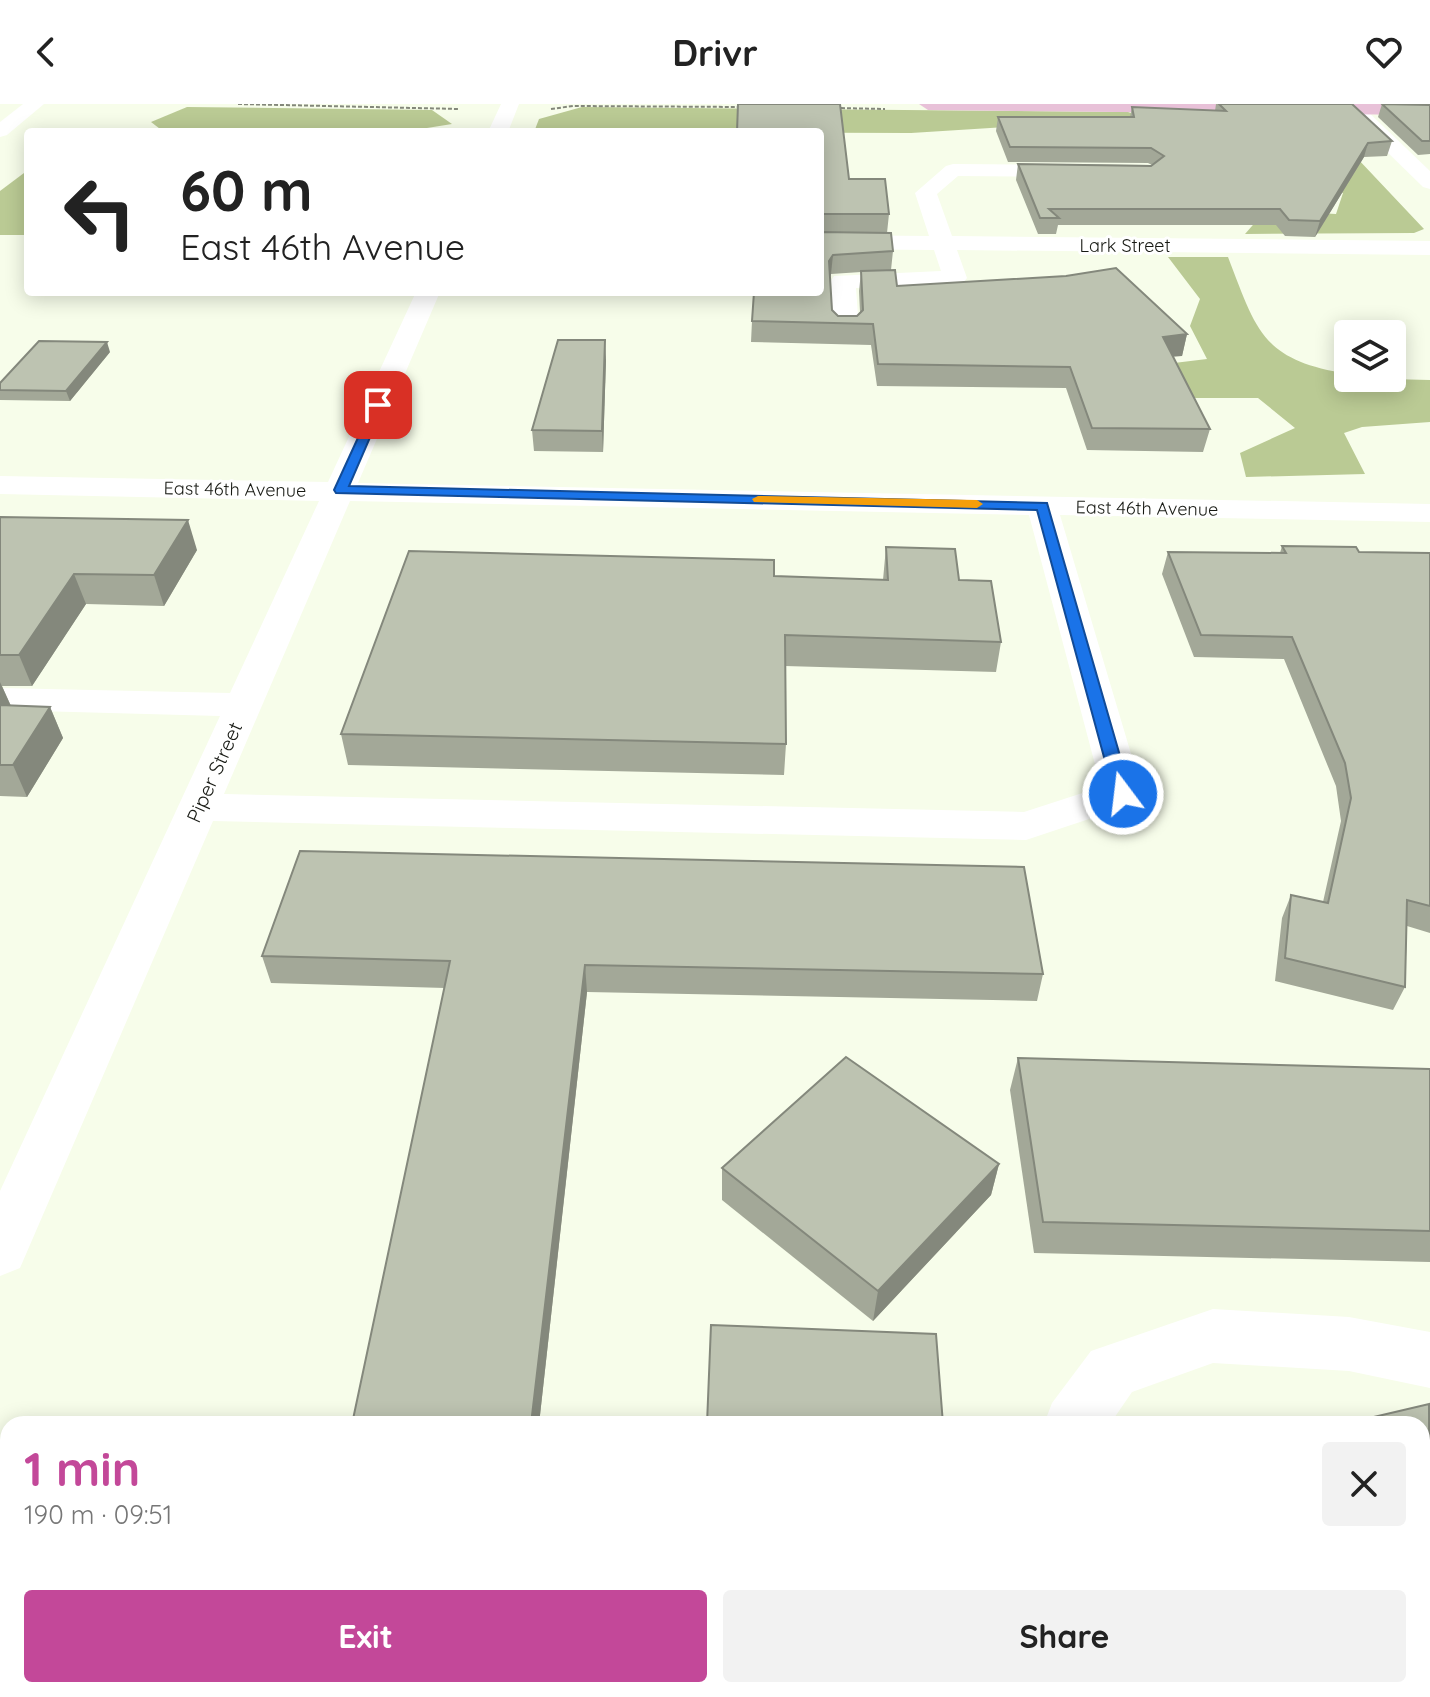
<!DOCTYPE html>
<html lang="en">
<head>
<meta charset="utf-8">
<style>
	:root { --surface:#fff; --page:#f2f2f2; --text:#222; --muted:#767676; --accent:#c34899 }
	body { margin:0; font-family:Quicksand,sans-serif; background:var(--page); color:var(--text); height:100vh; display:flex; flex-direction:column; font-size:30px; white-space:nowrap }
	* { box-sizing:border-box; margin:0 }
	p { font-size:26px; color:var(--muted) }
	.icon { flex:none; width:44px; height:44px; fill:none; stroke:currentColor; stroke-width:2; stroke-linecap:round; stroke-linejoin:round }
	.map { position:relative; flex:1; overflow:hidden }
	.drawer { position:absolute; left:0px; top:1312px; width:1430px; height:282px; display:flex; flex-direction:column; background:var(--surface); border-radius:24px 24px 0 0; box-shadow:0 4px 20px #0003 }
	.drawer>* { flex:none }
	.top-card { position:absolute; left:24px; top:24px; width:800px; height:168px; border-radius:8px; box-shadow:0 4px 20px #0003; background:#fff; color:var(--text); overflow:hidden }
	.fabs { position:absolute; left:1334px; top:216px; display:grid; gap:16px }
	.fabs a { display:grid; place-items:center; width:72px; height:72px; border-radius:8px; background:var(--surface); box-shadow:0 4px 20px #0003; font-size:40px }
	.pin { position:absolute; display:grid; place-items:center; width:68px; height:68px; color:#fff; margin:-34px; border-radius:16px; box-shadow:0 4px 12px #0006 }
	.me { position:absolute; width:88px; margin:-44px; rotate:345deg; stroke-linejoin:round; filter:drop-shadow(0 0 6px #0008) }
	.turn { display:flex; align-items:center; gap:28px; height:168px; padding:0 24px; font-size:36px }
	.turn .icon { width:104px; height:104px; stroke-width:2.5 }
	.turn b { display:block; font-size:56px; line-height:68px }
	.round { display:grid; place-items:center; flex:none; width:84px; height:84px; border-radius:8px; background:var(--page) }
	.headline { display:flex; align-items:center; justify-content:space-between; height:136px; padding:0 24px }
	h1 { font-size:48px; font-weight:700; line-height:60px; color:var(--accent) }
	.cta { display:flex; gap:16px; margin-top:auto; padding:16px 24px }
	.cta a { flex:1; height:92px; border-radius:8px; background:var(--accent); color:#fff; font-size:32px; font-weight:700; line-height:92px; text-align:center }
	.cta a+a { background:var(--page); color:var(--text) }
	header { display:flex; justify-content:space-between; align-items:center; height:104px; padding:0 24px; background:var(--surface); font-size:36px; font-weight:700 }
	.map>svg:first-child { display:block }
	.forest { fill:#baca94 }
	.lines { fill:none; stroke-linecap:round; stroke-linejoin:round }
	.path { stroke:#83877a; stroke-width:2; stroke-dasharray:4 2; stroke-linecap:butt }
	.minor { fill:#fff; fill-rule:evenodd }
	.major { fill:#e8c1d8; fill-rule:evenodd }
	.wall { fill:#a3a898; fill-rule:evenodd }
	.shaded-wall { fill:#84887c }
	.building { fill:#bdc3b1; stroke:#84887c; stroke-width:2 }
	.route { fill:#1a73e8; stroke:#114b97; stroke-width:2 }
	.slow { fill:#f59e0b }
	.labels { text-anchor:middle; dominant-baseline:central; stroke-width:6; stroke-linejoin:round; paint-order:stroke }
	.far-street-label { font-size:18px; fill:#171913; stroke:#fff }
	.street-label { font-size:20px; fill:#171913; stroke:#fff }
</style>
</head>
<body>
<header><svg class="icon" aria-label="back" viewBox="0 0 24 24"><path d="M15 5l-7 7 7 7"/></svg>Drivr<svg class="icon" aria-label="heart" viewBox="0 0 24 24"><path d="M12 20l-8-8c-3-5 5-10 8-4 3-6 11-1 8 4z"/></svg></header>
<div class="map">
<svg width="1430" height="1593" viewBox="0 0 1430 1593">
	<rect width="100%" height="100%" fill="#f7fdea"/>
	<g class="forest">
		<path d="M187,3l245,3 20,14 -50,8h-238l-13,-10z"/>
		<path d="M582,3l546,5 18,6 -235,15 -377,-1 5,-13z"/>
		<path d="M1323,18l101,107 -10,4 -169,1 21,-24 70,4 7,-21 -46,-10z"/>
		<path d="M28,66v65h-28v-44z"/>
		<path d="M1168,153h60c29,75 34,103 120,117v4l82,2v42l-68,5 -18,6 21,41 -119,3 -6,-24 55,-25 -37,-30h-103l19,-35 33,-4 -17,-33 10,-27z"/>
	</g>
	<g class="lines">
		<g class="path">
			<path d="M238,0l221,5"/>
			<path d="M835,4l50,1"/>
			<path d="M551,5l22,-3 168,1"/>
		</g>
		<g class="minor">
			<path d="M23,0h21l-37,31 -7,2v-15z"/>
			<path d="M501,0h18l-11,28h-20z"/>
			<path d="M1346,0h14l70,67v18l-7,-2 -77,-75 -2,-4z"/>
			<path d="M953,60l124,1 10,6 -10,6 -119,-1 -21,18 15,42 478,5v14l-473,-5 10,28 -4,5 -107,5 3,41 -4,5h-18l-4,-5 -2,-48 3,-5 107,-5 -7,-21 -114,-1v-14l109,1 -14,-43 31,-27z"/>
			<path d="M416,188h24l-82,191 1072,21v18l-370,-7 83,279 -6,9 -111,37 -813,-19 -193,447 -20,8v-85l220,-475 -220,-6v-22l230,5 89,-192 -319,-7v-18l328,6zM350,397l679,14 72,272 -77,25 -800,-18z"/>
			<path d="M1213,1205l136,8 81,15v56l-81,-17 -136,-8 -81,29 -22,32h-66l8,-21 39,-52z"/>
			<path d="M1049,1586h70l1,7h-70z"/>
		</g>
		<path class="major" d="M919,0h511v11l-502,-5z"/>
	</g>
	<g class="wall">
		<path d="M738,0l111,75 40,35 -2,19 6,18 -2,19 6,16 290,48 -5,22h-9l37,73 -7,23 -116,-2 -21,-62 -189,-2 -6,-41 -120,-3 1,-21 68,-29zM861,168l-2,19 1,21 -3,4h-19l-6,-6 -2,-33 1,-3z"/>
		<path d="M1216,0h136l40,37 -5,15 -23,1 -49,80 -30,-1 -9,-11h-218l-2,9h-18l-22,-54 2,-16 134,1 -4,-2 -140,-1 -12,-31 2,-14h132l2,-10 83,4z"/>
		<path d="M1382,0l48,1v49l-12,1 -40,-38z"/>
		<path d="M110,248l-40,49 -70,-1v-17z"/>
		<path d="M606,256l-3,92 -69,-1 -2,-21z"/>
		<path d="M0,413l197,33 -33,56 -78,-2 -54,82h-30l9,20 39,1 13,31 -36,59 -27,-1z"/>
		<path d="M1282,442l77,6 71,1v380l-23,-7 -2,61 -12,23 -118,-29 7,-63 9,-23 32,7 18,-81 -5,-35 -52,-127 -90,-2 -32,-83 6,-22 112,1z"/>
		<path d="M886,443l73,33 42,62 -5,30 -211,-6 1,78 -2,31 -436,-10 -7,-31 433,-158 109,4z"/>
		<path d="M262,852l781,18 -6,27 -450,-9 -48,432h-187l93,-436 -174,-5z"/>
		<path d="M1018,954l412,11v193l-396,-9 -24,-163z"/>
		<path d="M999,1060l-8,31 -118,126 -151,-121v-32z"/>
		<path d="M1294,1586h128l8,7h-133z"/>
	</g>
	<g class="shaded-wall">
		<path d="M1368,39l-4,14 -49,80 5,-16z"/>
		<path d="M833,151l-2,19 -3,7 1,-20z"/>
		<path d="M1187,230l-5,22 -24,2 5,-21z"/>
		<path d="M605,236l1,20 -3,92 -1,-21z"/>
		<path d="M107,238l3,10 -40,49 -4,-10z"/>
		<path d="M188,416l9,30 -33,56 -10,-31z"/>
		<path d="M74,470l12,30 -54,82 -13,-31z"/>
		<path d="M0,578l14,31 -14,23z"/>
		<path d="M50,603l13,31 -36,59 -14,-32z"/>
		<path d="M585,861l2,27 -48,432h-8z"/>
		<path d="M999,1060l-8,31 -118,126 5,-30z"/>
		<path d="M1430,1585v8h-31z"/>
		<path d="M508,1586h10v7h-11z"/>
	</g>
	<g class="building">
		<path d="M738,0h102l9,75h36l4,35h-69v-82h-83z"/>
		<path d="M1219,0h133l40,37 -24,2 -48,78 -31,-1 -9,-11h-231l10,9h-19l-22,-54 133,2 13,-10 -13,-8 -141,-1 -12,-30h136l-2,-10 94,4z"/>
		<path d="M1382,0l48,1v36h-8z"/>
		<path d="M820,128l71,1 2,18 -60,4 -4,6 3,49 6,6h19l6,-6 -2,-39 34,-1 2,16 169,-10 50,-8 71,66 -24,3 47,92 -118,-1 -22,-61 -192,-3 -5,-40 -121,-3 2,-29h66z"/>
		<path d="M558,236h47l-3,91 -70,-1z"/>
		<path d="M39,237l68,1 -41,49 -66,-1v-7z"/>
		<path d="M0,413l188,3 -34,55 -80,-1 -55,81h-19z"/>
		<path d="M1282,442l74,1 3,5 71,1v353l-23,-6 -2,87 -120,-29 6,-63 37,8 23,-105 -6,-35 -53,-126 -91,-2 -33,-83 118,1z"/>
		<path d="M886,443l69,2 4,31 32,1 10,61 -216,-7 1,109 -445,-10 68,-183 365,9v16l114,4z"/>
		<path d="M0,601l50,2 -37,58h-13z"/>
		<path d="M300,747l724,16 19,107 -458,-9 -54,459h-179l98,-463 -188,-5z"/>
		<path d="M846,953l153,107 -121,127 -156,-123z"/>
		<path d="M1018,954l412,11v162l-387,-9z"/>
		<path d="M711,1221l225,9 7,90h-236z"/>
		<path d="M1429,1300l1,285 -31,8h-69l-3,-7h95v-266h-78z"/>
		<path d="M411,1586h97l-1,7h-97z"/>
		<path d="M695,1586h260l1,7h-261z"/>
	</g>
	<path class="route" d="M374,299l10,2 -35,81 698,17 84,291 -8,6 -9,-6 -77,-284 -701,-17 -2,-3z"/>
	<path class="slow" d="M758,392l219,4 6,4 -6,4 -223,-6 -2,-3z"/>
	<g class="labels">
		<g class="far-street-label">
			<text x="1125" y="141">Lark Street</text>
			<text transform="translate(235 385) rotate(1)">East 46th Avenue</text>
			<text transform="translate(1147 404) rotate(1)">East 46th Avenue</text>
		</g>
		<g class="street-label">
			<text transform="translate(214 668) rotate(-66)">Piper Street</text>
		</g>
	</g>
</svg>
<div class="fabs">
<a><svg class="icon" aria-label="layers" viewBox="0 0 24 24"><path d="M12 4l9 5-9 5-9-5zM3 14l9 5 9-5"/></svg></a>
</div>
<div class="pin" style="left:378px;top:301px;background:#d93025"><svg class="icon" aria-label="arrive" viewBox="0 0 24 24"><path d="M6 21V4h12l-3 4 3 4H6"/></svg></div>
<svg class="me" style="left:1123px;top:690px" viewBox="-20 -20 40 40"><circle r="17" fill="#1a73e8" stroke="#fff" stroke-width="3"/><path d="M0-11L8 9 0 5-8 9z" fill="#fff"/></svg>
<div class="top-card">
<div class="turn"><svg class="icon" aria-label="left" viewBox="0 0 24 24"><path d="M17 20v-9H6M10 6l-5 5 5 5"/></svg><div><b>60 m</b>East 46th Avenue</div></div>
</div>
<section class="drawer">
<div class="headline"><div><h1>1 min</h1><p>190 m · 09:51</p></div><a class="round"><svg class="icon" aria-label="close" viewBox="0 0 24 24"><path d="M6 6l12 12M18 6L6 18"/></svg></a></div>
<div class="cta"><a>Exit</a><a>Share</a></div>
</section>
</div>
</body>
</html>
